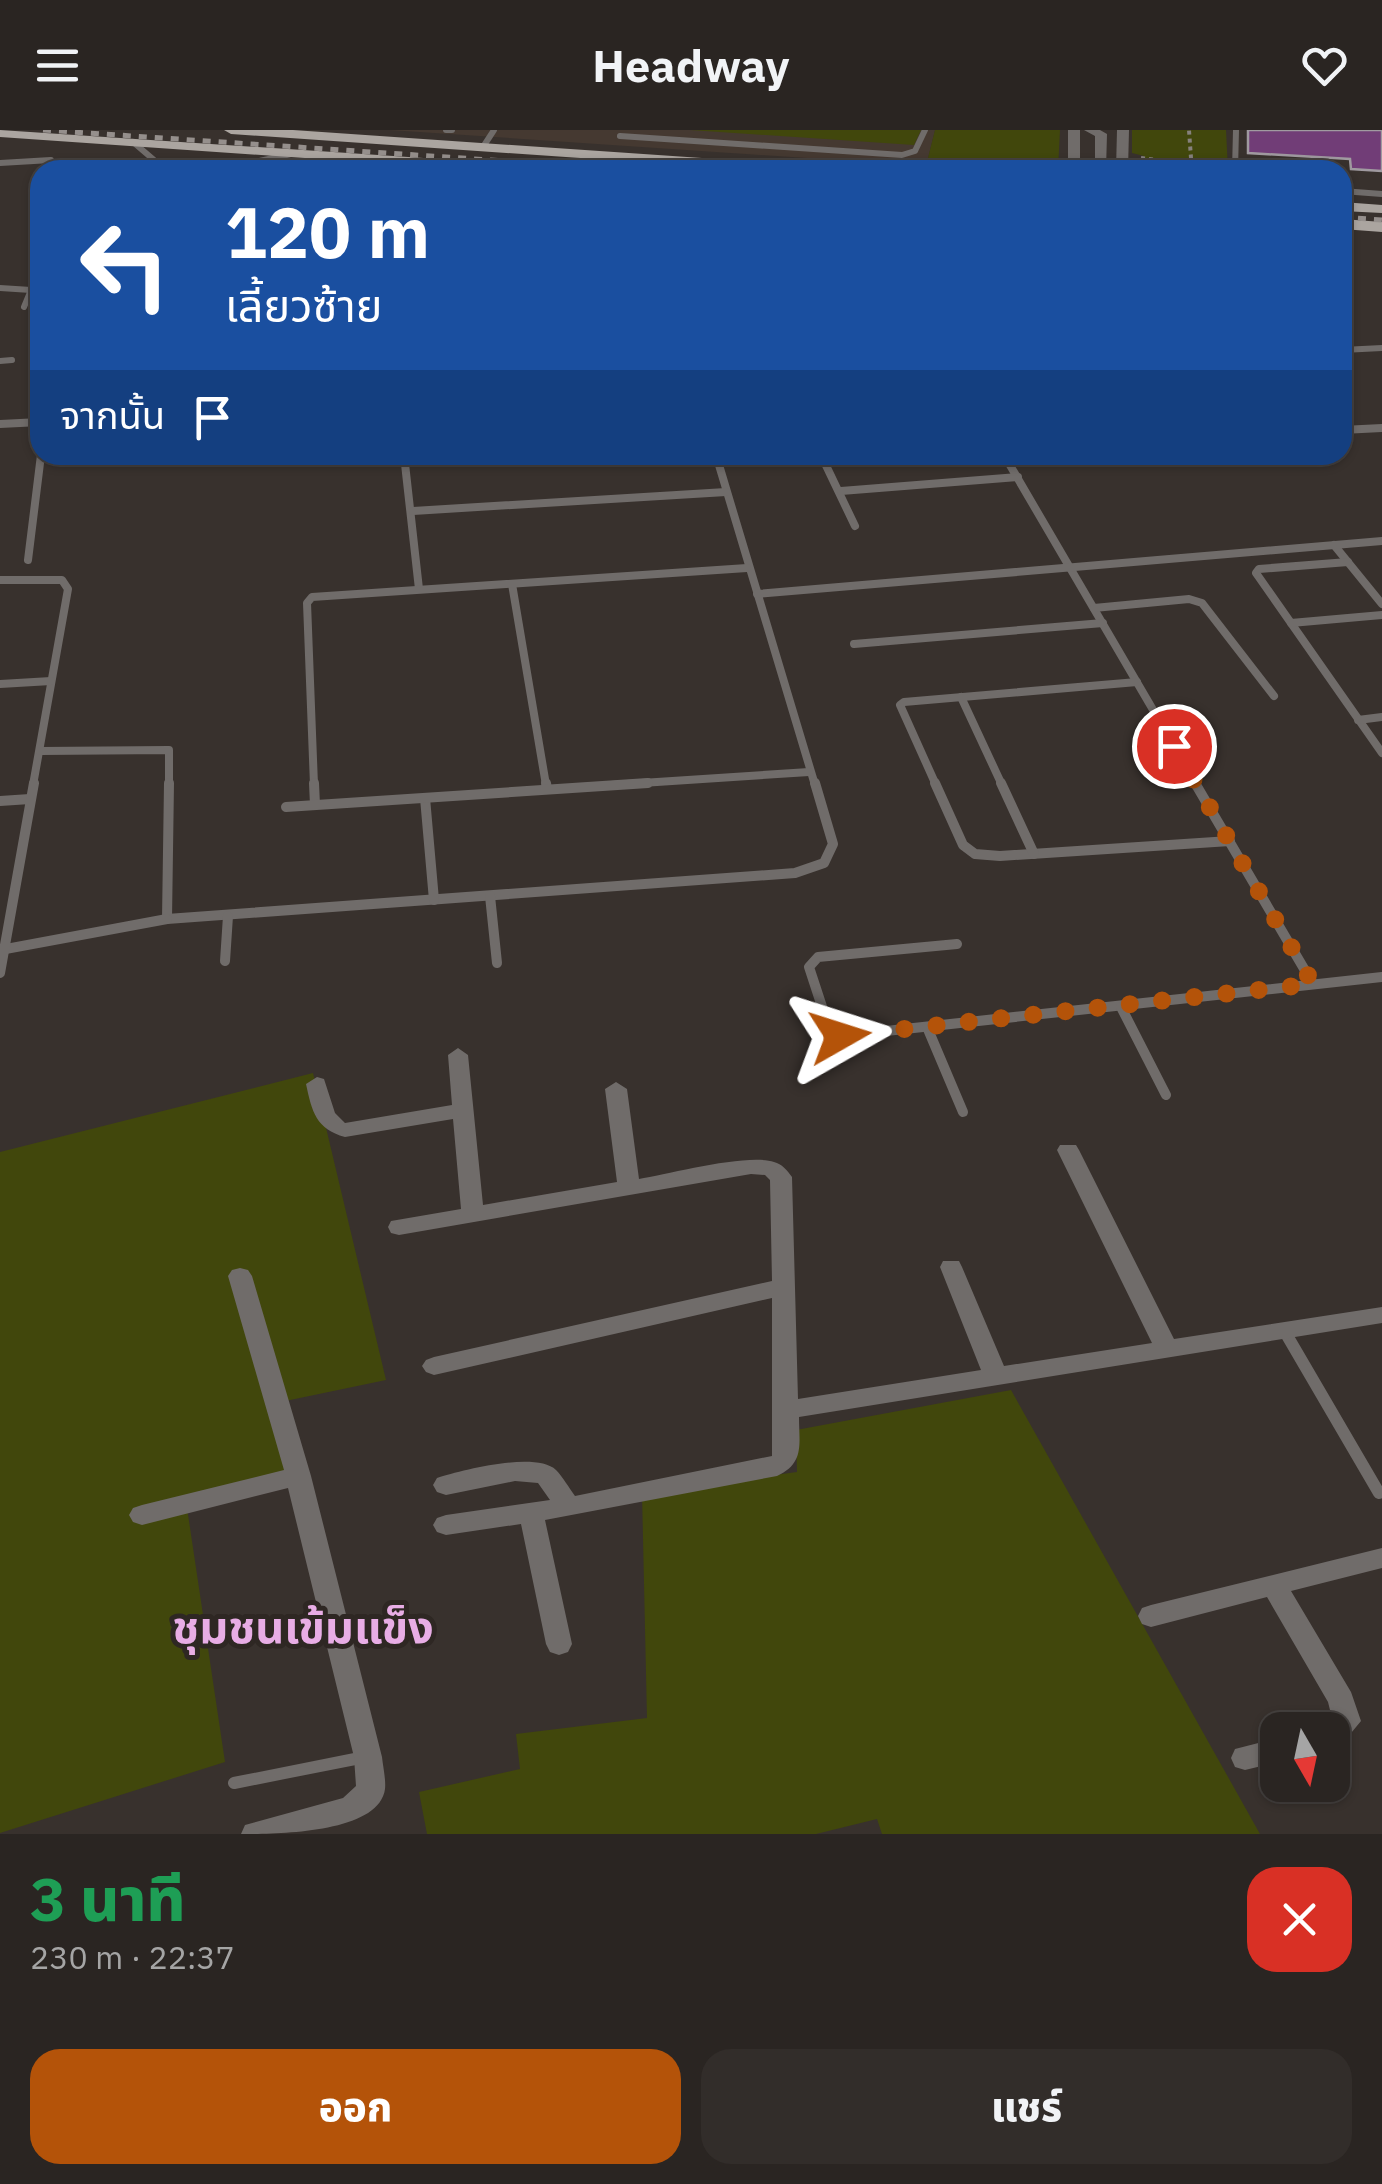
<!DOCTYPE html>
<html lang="th">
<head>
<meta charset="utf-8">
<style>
	:root { --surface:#2a2522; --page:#322d2a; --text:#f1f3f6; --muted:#a5a5a5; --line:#464240; --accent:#b45309 }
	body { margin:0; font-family:"IBM Plex Sans","Noto Sans Thai",sans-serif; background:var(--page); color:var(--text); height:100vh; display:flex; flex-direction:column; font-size:38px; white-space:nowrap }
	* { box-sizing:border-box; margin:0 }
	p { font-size:32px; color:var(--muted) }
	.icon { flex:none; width:55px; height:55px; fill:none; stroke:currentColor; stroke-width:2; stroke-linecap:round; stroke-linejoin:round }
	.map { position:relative; height:1704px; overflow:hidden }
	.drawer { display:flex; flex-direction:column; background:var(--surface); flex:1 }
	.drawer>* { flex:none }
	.top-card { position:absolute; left:30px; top:30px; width:1322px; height:305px; border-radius:30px; box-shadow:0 2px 8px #0004,0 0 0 2px var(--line); background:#1a4fa0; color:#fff; overflow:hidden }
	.needle { width:65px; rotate:171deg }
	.buttons { position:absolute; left:1260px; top:1582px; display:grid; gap:20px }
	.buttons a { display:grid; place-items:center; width:90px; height:90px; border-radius:20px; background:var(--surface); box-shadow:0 2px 8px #0004,0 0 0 2px var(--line); font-size:50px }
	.pin { position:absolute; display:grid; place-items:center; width:85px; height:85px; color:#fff; margin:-42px; border:5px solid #fff; border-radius:50%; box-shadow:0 2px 10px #0007 }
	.me { position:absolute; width:110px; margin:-55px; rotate:84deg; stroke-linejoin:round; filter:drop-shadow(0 0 8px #0008) }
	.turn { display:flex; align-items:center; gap:35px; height:210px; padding:0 30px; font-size:45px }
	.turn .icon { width:130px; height:130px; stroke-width:2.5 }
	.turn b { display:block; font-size:70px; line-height:85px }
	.then { display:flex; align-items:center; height:95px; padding:0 30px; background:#0003; gap:20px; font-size:38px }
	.round { display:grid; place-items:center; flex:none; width:105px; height:105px; border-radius:30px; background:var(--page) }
	.overview { display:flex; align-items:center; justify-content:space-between; height:170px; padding:0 30px }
	h1 { font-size:60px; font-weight:800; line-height:75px; color:#1e9e55 }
	.button { display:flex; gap:20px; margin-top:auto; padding:20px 30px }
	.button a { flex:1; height:115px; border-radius:30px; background:var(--accent); color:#fff; font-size:40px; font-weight:800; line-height:115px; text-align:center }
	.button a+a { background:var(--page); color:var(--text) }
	header { display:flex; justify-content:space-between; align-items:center; height:130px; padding:0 30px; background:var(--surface); font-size:45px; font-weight:800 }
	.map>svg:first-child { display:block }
	.built { fill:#453931 }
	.green { fill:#41470c }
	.building { fill:#713d77; stroke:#a09aa0; stroke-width:2.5 }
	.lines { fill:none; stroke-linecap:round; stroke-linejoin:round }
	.path { stroke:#86817d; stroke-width:4; stroke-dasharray:4 4; stroke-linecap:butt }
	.lane-far3 { stroke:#706c6a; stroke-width:6 }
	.lane-far2 { stroke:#706c6a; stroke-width:8 }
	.lane-far1 { stroke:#706c6a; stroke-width:10 }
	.lane { stroke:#706c6a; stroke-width:12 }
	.street { fill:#706c6a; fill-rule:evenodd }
	.primary { fill:#aba5a0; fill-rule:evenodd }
	.rail { stroke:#958f8c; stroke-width:5; stroke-dasharray:8 8; stroke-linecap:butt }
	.path-bridge { stroke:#86817d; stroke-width:4; stroke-dasharray:4 4; stroke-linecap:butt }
	.route { stroke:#b45309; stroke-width:18; stroke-dasharray:0 32.4 }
	.labels { text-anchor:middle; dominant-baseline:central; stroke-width:10; stroke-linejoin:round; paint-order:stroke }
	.near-neighbourhood-label { font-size:45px; font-weight:bold; fill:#e8ade5; stroke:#2e2723 }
</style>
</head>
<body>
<header><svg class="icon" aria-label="menu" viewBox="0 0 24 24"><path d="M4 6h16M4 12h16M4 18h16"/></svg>Headway<svg class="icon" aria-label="heart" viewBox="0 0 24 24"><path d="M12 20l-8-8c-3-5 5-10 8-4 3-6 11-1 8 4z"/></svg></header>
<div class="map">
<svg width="1382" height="1704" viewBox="0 0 1382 1704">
	<rect width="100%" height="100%" fill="#38312d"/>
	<path class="built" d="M389,0h546l-9,36z"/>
	<g class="green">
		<path d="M690,0h231l-7,15z"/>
		<path d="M935,0h125l-2,40 -132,-4z"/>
		<path d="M1132,0h94l2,40h-81l-3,-14 -12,-3z"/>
		<path d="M313,943l73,307 -115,24 19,73 -104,24 39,261 -225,71v-681z"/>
		<path d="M1011,1260l249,444h-378l-5,-15 -61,15h-389l-8,-42 101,-23 -4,-35 131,-16 -5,-225 155,-21 -1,-42z"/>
	</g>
	<path class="building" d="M1248,0h134v41l-31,-2 -1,-10 -102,-6z"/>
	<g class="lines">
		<g class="path">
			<path d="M1141,28l39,5 16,7"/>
			<path d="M1029,32l4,5 -20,1 -4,-5z"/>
			<path d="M1031,34l27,1"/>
			<path d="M1185,34l6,-6 -2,-28"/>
		</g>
		<g class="lane-far3">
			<path d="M446,0h6"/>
			<path d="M620,6l282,19 13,-4 10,-21"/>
			<path d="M133,12l21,18 3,10"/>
			<path d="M483,17l11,-17"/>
			<path d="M0,33l51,-3"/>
			<path d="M210,40h15"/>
			<path d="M241,40l14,-8 36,-8"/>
			<path d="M383,40l5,-10"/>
			<path d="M1235,40l1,-40"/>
			<path d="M1342,61l40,3"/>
			<path d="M1342,115l8,1"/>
			<path d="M0,158l31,2 -7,17"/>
			<path d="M1342,220l40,-2"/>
			<path d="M0,231l12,-1"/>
		</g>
		<g class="lane-far2">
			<path d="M0,294l40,-2"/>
			<path d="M1342,300l40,-2"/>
			<path d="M404,325l15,134"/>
			<path d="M716,325l99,330"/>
			<path d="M821,325l34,71"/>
			<path d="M1004,325l193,330"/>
			<path d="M841,361l177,-14"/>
			<path d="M413,381l313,-19"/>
			<path d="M1334,415l48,59"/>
			<path d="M28,430l13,-105"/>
			<path d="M1348,432l-89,7 -3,4 126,180"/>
			<path d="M0,450h62l6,9 -35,196"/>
			<path d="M512,454l34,201"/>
			<path d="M757,464l625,-53"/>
			<path d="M1094,478l95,-9 13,4 72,93"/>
			<path d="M1291,493l91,-8"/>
			<path d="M854,514l249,-21"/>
			<path d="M0,554l51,-3"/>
			<path d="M961,567l41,88"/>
			<path d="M1358,590l24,-3"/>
			<path d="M40,621l129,-1v35"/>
			<path d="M314,655l-7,-182 5,-6 435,-29"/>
			<path d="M611,655l198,-13"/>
			<path d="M936,655l-36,-80 4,-3 233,-20"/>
		</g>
		<g class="lane-far1">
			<path d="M169,653l-2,136 628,-46 29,-10 9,-19 -18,-61"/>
			<path d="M314,653l1,22"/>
			<path d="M546,653l1,6"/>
			<path d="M935,653l28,62 12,9 25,2 230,-15"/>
			<path d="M1001,653l33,71"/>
			<path d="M1195,653l118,201"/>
			<path d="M425,668l9,102"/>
			<path d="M0,671l30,-2"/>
			<path d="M286,677l362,-24"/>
			<path d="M490,766l7,67"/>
			<path d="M957,814l-139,13 -9,10 20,61 11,8 542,-59"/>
			<path d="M0,820l167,-31"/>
			<path d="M225,831l3,-45"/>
			<path d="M0,843l34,-190"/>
			<path d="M1121,877l45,88"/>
			<path d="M927,897l36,85"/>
		</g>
		<g class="lane">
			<path d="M1285,1202l94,161"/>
			<path d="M234,1653l131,-26"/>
		</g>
		<g class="street">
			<rect x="1068" y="0" width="12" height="40"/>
			<path d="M1084,0h16l7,4 -1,36 -11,-1v-33z"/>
			<path d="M1117,0h12l-1,40h-12z"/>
			<path d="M458,918l10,7 15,150 134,-23 -12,-93 11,-7 11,7 12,90c30,-5 109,-26 135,-17 8,2 13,8 18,15l6,222 183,-29 -41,-103 3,-6h16l3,6 42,99 148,-23 -95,-193 3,-5h16l3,5 95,189 208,-32v16l-583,94c0,27 6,46 -22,59l-232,44 27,124 -4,8 -9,3 -9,-3 -4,-8 -25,-120 -75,11 -9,-3 -4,-7 4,-7 9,-3 104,-15 -12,-17 -23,-2 -69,14 -9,-3 -4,-7 4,-7c25,-8 99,-27 119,-8 7,7 13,18 19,26l197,-40v-158l-338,77 -8,-3 -4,-6 4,-6 8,-3 338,-76 -2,-101 -5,-5 -14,-1 -352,61 -8,-2 -3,-6 3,-6 70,-12 -8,-90 -108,18c-29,-8 -33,-25 -39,-53l11,-7 7,2 11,34 10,10 107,-18 -4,-50z"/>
			<path d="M240,1138l8,2 4,6 59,200 71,281c1,10 4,22 3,32 -6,45 -111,45 -144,45l4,-9 98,-27 13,-12 -2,-29 -66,-269 -146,37 -9,-3 -4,-7 4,-7 9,-3 142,-35 -56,-194 4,-6z"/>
			<path d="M1382,1418v20l-91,23 60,101 10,29 -19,23 -10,4v-18h-11l11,-12 -4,-16 -61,-105 -116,30 -9,-3 -4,-8 4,-8 9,-3z"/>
			<path d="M1278,1608v24l-33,8 -10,-3 -4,-9 4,-9z"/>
		</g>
		<g class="primary">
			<path d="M0,0l543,36 7,4h-71l-479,-33z"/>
			<path d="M224,0h69l525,36 7,4h-71l-523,-36z"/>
			<path d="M1342,72l40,3v8l-40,-2z"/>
			<path d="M1342,89l40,3v10l-40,-3z"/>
		</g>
		<g class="rail">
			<path d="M43,0l597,40"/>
			<path d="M1342,87l40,3"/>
		</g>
		<path class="path-bridge" d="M813,40l5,-10"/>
	</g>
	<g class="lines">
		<path class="route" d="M840,906l473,-52 -139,-238"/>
	</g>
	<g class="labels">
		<g class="near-neighbourhood-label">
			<text x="303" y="1496">ชุมชนเข้มแข็ง</text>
		</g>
	</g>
</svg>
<div class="buttons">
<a><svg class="needle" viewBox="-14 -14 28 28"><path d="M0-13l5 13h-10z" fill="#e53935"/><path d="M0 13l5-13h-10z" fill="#a5a5a5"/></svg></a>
</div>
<div class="pin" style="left:1174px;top:616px;background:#d93025"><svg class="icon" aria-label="arrive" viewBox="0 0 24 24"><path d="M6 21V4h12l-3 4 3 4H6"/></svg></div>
<svg class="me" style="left:840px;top:906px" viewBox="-20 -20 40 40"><path d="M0-17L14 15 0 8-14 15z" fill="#b45309" stroke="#fff" stroke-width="4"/></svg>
<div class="top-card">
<div class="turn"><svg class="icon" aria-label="left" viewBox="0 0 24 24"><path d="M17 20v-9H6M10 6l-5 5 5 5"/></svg><div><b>120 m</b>เลี้ยวซ้าย</div></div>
<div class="then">จากนั้น<svg class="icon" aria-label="arrive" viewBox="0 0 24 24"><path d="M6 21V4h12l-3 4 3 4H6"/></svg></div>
</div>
</div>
<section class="drawer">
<div class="overview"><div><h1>3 นาที</h1><p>230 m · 22:37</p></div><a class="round" style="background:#d93025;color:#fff"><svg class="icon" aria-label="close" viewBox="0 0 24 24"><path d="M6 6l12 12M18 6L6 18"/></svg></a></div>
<div class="button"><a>ออก</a><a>แชร์</a></div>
</section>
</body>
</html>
